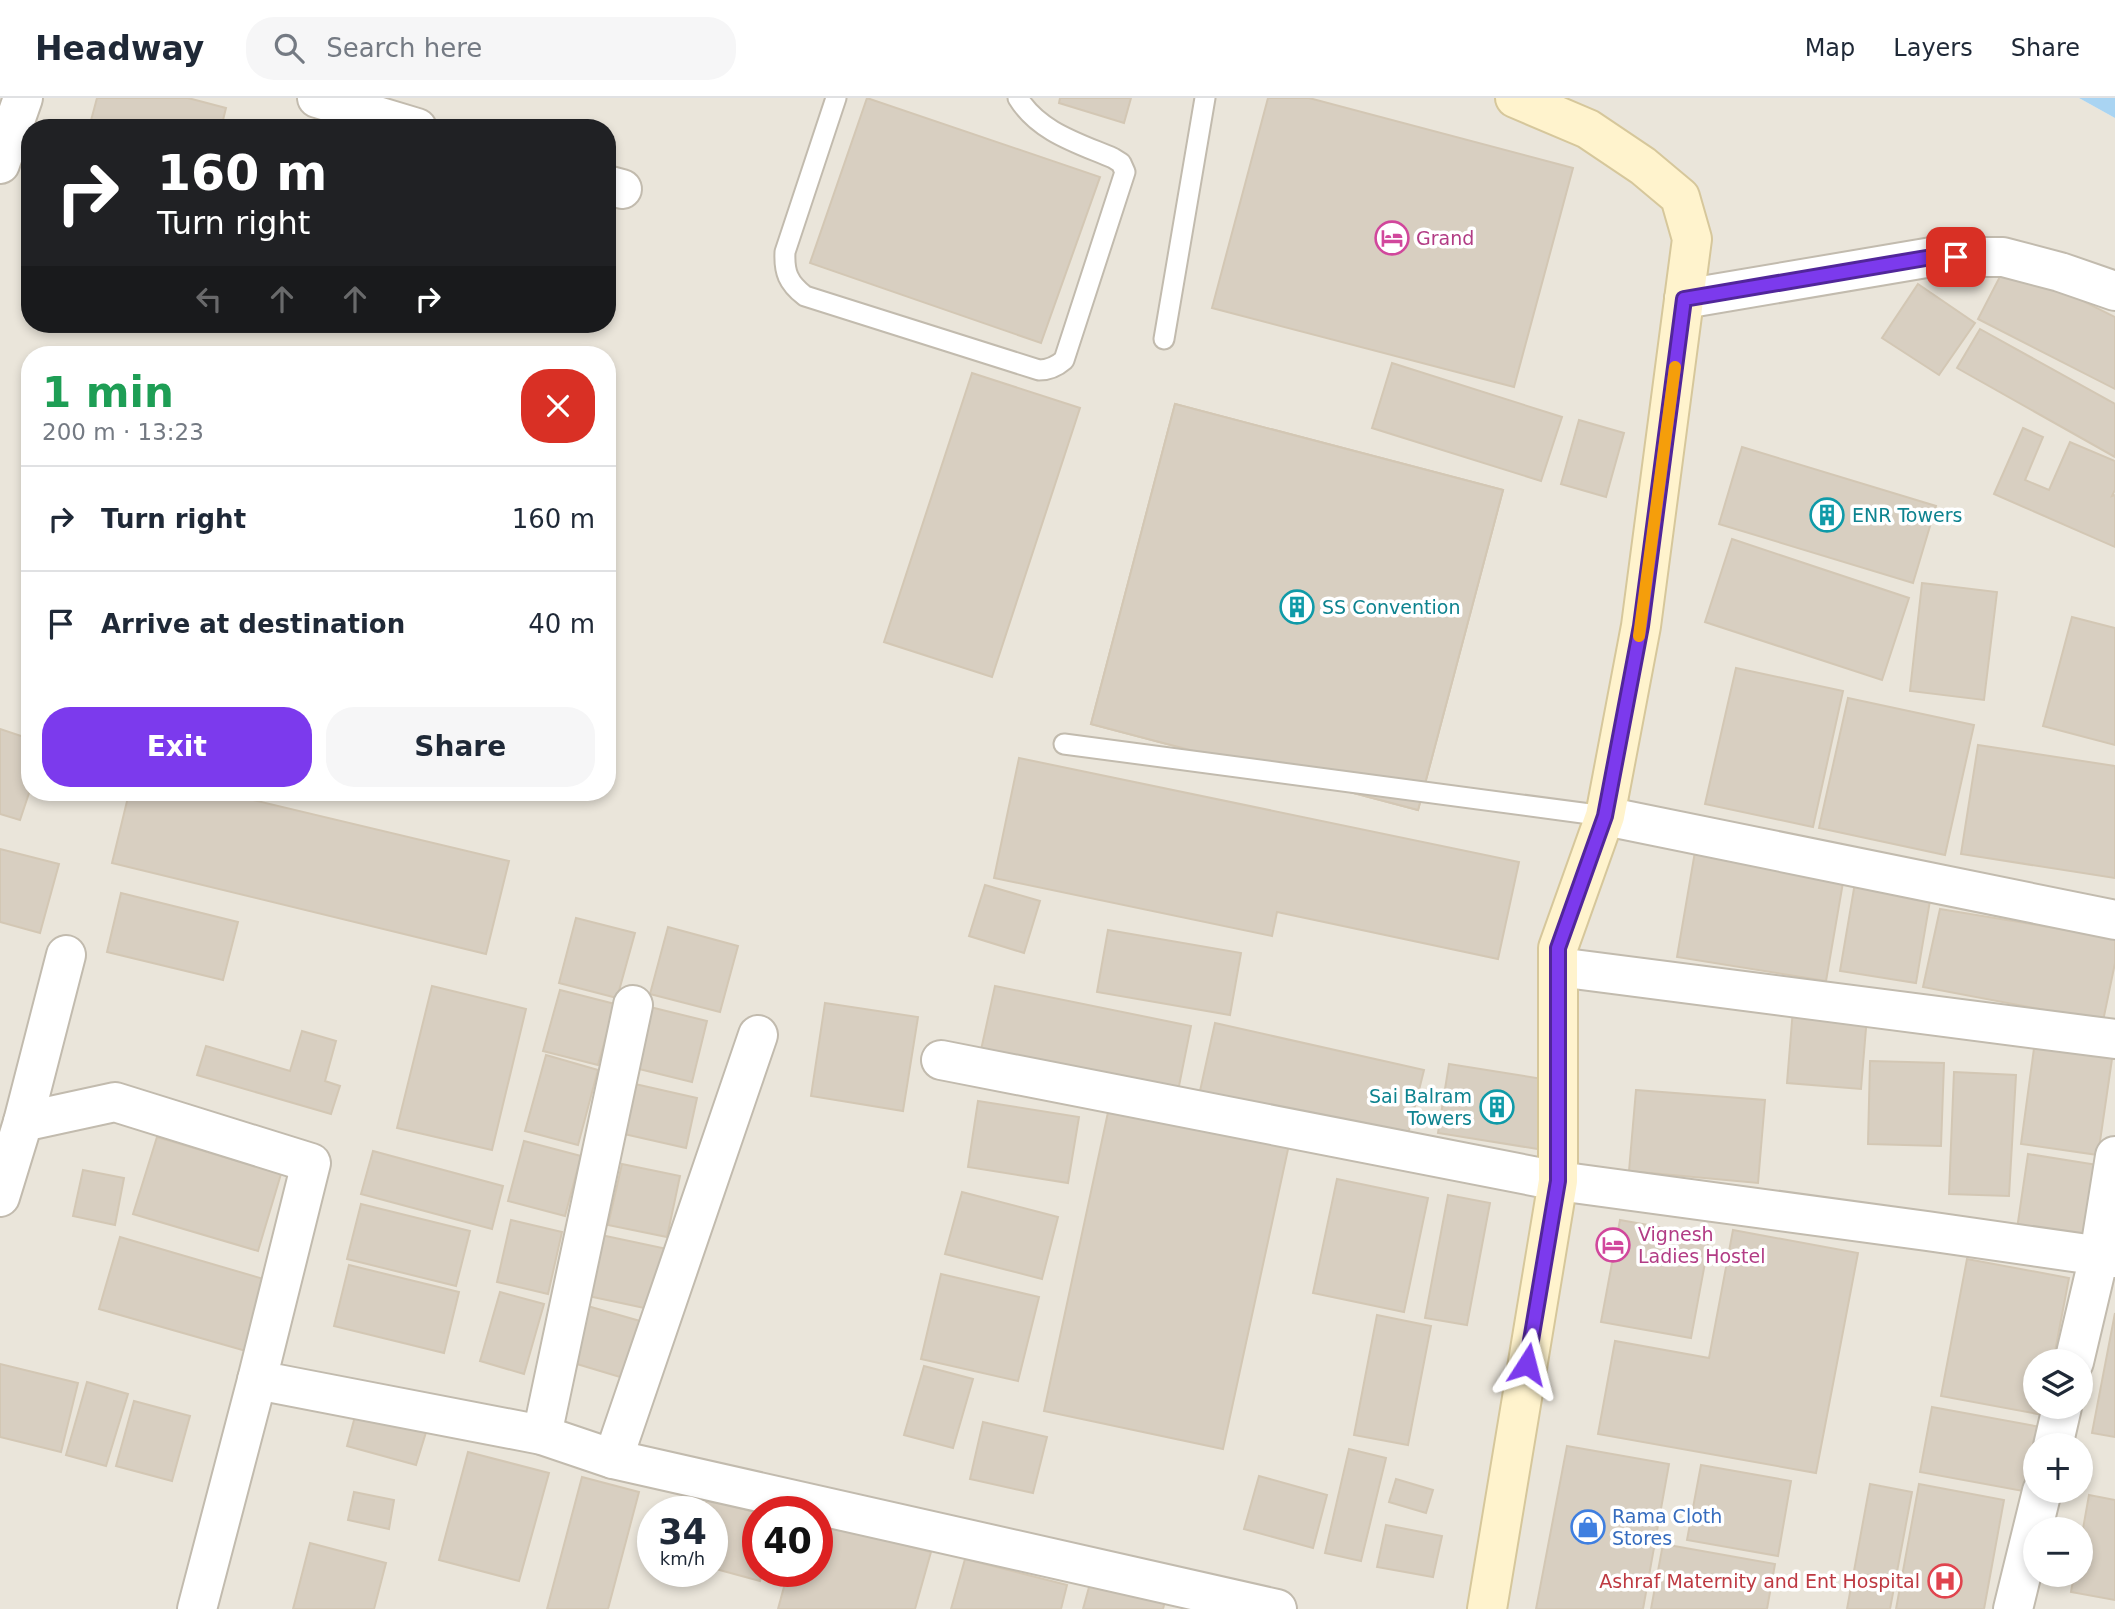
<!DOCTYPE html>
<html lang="en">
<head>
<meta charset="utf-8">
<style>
	:root { --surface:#fff; --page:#f6f6f7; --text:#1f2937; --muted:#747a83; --line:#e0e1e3; --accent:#7c3aed }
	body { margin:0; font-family:"DejaVu Sans",sans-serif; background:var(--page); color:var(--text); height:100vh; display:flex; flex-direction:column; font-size:26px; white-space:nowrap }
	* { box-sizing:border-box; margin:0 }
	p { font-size:23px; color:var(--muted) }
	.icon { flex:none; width:38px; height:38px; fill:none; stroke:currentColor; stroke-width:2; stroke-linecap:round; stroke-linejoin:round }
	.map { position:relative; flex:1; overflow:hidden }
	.details { position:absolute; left:21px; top:248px; width:595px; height:455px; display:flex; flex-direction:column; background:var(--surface); border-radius:28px; box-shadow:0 4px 10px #0003 }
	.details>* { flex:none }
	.banner { position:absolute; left:21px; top:21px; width:595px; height:214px; border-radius:28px; box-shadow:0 4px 10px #0003; background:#202124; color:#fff; overflow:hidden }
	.controls { position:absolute; left:2023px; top:1251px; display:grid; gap:14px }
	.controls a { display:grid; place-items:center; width:70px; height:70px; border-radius:50%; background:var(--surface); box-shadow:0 4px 10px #0003; font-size:35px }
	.speed { position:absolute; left:637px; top:1398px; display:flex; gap:14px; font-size:35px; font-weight:700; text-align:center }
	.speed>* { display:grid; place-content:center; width:91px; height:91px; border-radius:50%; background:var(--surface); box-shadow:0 4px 10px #0003; line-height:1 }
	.speed small { font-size:18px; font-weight:400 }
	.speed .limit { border:10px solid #d22; background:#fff; color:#111 }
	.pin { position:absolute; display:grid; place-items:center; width:60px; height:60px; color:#fff; margin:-30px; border-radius:14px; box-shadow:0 4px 10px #0006 }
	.me { position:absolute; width:77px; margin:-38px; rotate:9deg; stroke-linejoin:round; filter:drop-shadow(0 0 5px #0008) }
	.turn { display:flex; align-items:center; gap:24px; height:147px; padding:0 21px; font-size:32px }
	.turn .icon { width:91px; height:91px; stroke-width:2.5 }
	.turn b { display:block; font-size:49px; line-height:60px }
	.lanes { display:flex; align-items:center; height:66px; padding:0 21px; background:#0003; justify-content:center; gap:35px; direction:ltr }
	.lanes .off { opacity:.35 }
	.round { display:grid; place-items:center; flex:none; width:74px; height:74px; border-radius:28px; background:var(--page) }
	.headline { display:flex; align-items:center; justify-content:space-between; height:119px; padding:0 21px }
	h1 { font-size:42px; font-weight:700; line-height:52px; color:#1e9e55 }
	.cta { display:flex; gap:14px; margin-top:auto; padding:14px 21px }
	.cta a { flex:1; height:80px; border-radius:28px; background:var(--accent); color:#fff; font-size:28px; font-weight:700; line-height:80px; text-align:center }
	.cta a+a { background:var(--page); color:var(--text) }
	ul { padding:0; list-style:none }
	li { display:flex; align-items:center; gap:21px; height:105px; padding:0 21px; border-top:2px solid var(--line) }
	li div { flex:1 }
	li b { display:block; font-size:26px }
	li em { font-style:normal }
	header { display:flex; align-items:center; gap:42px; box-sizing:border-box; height:98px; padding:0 35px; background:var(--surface); border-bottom:2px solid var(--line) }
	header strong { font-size:33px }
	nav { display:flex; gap:38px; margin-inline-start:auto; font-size:24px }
	.search { width:490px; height:63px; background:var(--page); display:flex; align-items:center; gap:18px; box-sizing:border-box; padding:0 24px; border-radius:28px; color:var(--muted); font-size:26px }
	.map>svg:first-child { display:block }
	.residential { fill:#eae5da; fill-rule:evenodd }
	.water { fill:#a9d4f2 }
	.building { fill:#d8cfc1; stroke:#d3c7b4; stroke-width:2 }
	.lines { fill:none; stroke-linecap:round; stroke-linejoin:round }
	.lane-casing { stroke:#c2bbae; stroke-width:23 }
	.street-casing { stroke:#c2bbae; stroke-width:42 }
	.secondary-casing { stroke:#d6c79b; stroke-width:42 }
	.lane { stroke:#fff; stroke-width:19 }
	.street { stroke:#fff; stroke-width:38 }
	.secondary { stroke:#fff3cd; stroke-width:38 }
	.route-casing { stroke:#51269a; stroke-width:18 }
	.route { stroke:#7c3aed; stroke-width:12 }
	.slow { stroke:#f59e0b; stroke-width:12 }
	.labels { text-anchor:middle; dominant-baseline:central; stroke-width:7; stroke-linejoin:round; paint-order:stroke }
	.hotel-label { font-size:19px; fill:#b23c85; stroke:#fff; text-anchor:start }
	.culture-label { font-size:19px; fill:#0d838f; stroke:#fff; text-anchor:start }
	.shop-label { font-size:19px; fill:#366cbe; stroke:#fff; text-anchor:start }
	.health-label { font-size:19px; fill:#be3a42; stroke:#fff; text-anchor:end }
</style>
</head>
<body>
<header>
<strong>Headway</strong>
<div class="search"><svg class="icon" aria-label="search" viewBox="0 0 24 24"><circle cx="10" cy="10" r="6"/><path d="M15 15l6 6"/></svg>Search here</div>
<nav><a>Map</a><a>Layers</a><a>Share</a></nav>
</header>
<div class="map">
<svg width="2115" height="1511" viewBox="0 0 2115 1511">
	<rect width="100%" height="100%" fill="#f6f3ec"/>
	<path class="residential" d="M0,0h2079l36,20v1491h-2115zM30,30h577v196h-577zM30,257h577v438h-577zM2035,1264h46v45h-46zM2035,1348h46v45h-46zM653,1414h59v60h-59zM758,1414h59v60h-59zM2035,1432h46v45h-46z"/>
	<path class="water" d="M2079,0h36v20z"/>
	<g class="building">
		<path d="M97,0h91l38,10 -5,20h-132z"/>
		<path d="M867,0l233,79 -59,166 -231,-80z"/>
		<path d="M1060,0h71l-7,25 -65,-20z"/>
		<path d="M1268,0h41l264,70 -59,219 -302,-79z"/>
		<path d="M2007,165l108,54v72l-137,-70z"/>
		<path d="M1918,186l57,39 -36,52 -57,-37z"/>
		<path d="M1980,231l135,75v53l-158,-89z"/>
		<path d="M1392,265l170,54 -21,64 -169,-53z"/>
		<path d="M972,275l108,35 -88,269 -108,-35z"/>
		<path d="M1175,306l328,86 -85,320 -327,-86z"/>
		<path d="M1175,306l328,86 -85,320 -327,-86z"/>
		<path d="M1579,322l45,13 -18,64 -45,-13z"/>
		<path d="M2023,330l20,9 -18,43 24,10 21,-48 45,19v29l-3,6 3,-1v52l-121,-53z"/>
		<path d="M1742,349l194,59 -23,77 -194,-59z"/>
		<path d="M1732,441l177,59 -27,82 -177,-58z"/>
		<path d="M1922,485l75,9 -13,108 -74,-9z"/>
		<path d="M2072,519l43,11v117l-72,-19z"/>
		<path d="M1736,570l107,23 -30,136 -108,-23z"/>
		<path d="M1848,600l126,27 -29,130 -126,-27z"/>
		<path d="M0,631l30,10v51l-10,30 -20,-6z"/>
		<path d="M1978,647l137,21v112l-154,-24z"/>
		<path d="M1019,660l500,104 -21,97 -221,-47 -5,24 -278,-58z"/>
		<path d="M129,695h95l285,68 -23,93 -374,-91z"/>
		<path d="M1697,742l149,25 -20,116 -149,-24z"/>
		<path d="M0,751l59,15 -19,69 -40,-11z"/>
		<path d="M1857,773l76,12 -17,100 -76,-12z"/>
		<path d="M985,787l55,16 -16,52 -55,-17z"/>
		<path d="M121,795l117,29 -15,58 -116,-28z"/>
		<path d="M1940,811l175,29v25l-12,58 -180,-34z"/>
		<path d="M576,820l59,15 -18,65 -58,-15z"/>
		<path d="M668,829l70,19 -18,66 -70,-18z"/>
		<path d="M1108,832l133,23 -11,62 -133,-23z"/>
		<path d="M432,888l94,23 -34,141 -95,-22z"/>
		<path d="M995,888l196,40 -13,65 -197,-41z"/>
		<path d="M560,892l55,14 -17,61 -55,-14z"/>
		<path d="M825,905l93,14 -15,94 -92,-15z"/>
		<path d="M646,908l61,15 -15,61 -61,-15z"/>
		<path d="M1793,911l74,7 -6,73 -74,-6z"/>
		<path d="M1215,925l209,47 -17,68 -207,-47z"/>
		<path d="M302,933l34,10 -11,40 15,5 -9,28 -134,-39 9,-29 84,25z"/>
		<path d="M2035,943l78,11 -15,103 -77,-11z"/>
		<path d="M546,957l52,15 -20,75 -53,-14z"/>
		<path d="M1870,963l74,2 -3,83 -73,-2z"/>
		<path d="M1449,966l106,17 -11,69 -106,-17z"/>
		<path d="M1954,974l62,3 -7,121 -60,-2z"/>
		<path d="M635,986l62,14 -11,50 -62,-14z"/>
		<path d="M1636,992l129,10 -7,83 -129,-12z"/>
		<path d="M978,1003l101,16 -11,66 -100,-16z"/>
		<path d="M1110,1005l180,37 -67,309 -179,-38z"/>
		<path d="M157,1039l124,37 -23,77 -125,-37z"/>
		<path d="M524,1043l57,15 -16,60 -57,-15z"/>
		<path d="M373,1053l130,35 -11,43 -131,-35z"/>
		<path d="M2028,1056l76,12 -12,74 -75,-11z"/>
		<path d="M622,1066l58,12 -13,61 -59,-12z"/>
		<path d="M83,1072l41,8 -9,47 -42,-9z"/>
		<path d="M1337,1081l91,19 -24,114 -91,-19z"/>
		<path d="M962,1094l96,25 -16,62 -97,-25z"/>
		<path d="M1448,1097l42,8 -23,122 -42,-7z"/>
		<path d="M361,1106l109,27 -14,55 -109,-27z"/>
		<path d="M511,1122l51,12 -14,62 -51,-12z"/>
		<path d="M1620,1122l90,16 -19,102 -90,-16z"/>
		<path d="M1733,1132l125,23 -42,220 -218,-39 17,-93 94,17z"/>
		<path d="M601,1137l66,14 -13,61 -66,-14z"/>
		<path d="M120,1139l147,43 -21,71 -147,-42z"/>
		<path d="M1967,1161l102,19 -16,84h-18v45h10l-2,8 -102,-19z"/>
		<path d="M349,1167l110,27 -15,61 -110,-27z"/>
		<path d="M941,1176l98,23 -21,84 -97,-22z"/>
		<path d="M500,1194l44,12 -20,70 -44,-13z"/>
		<path d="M584,1207l63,18 -17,57 -63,-19z"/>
		<path d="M2115,1215v124l-23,-4z"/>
		<path d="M1377,1217l54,11 -23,119 -54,-10z"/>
		<path d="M0,1266l78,19 -17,69 -61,-15z"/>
		<path d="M924,1268l49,13 -20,69 -49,-13z"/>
		<path d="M87,1284l41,12 -22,72 -40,-11z"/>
		<path d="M134,1303l56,15 -18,65 -56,-15z"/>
		<path d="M1932,1309l114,21 -11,18 -1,47 -114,-21z"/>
		<path d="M357,1311l70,20 -11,36 -69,-19z"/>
		<path d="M983,1324l64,15 -14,56 -63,-14z"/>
		<path d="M1567,1348l102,18 -26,145h-107z"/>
		<path d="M1349,1351l37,9 -25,103 -36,-8z"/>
		<path d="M468,1354l81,21 -30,108 -80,-21z"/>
		<path d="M1701,1367l90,16 -13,75 -91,-16z"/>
		<path d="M1259,1378l68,19 -14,53 -69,-19z"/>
		<path d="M582,1379l57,15 -31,117h-61z"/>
		<path d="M1396,1381l37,11 -7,23 -37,-11z"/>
		<path d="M1870,1386l42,8 -22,117h-43z"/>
		<path d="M1919,1386l85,16 -20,109h-88z"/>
		<path d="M354,1394l40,8 -5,29 -41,-9z"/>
		<path d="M2089,1397l26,5v100l-44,-8 3,-17h7v-35z"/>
		<path d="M707,1401l51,14v59h5l-3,9 -48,-13v-56h-8z"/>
		<path d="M817,1424l114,30 -16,57h-137l10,-37h29z"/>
		<path d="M1386,1427l56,11 -9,41 -56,-10z"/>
		<path d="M310,1445l76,20 -12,46h-81z"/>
		<path d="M1663,1446l112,20 -8,45h-116z"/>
		<path d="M965,1461l102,26 -6,24h-110z"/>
		<path d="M1094,1471l74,20 -5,20h-80z"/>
	</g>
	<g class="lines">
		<defs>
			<g id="lane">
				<path d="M836,0l-51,154c-1,20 3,31 20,44l234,74c10,0 17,-3 25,-10l61,-188 -4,-9 -8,-5c-35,-15 -74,-26 -95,-60"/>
				<path d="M1164,241l41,-241"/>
				<path d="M1064,646l541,72"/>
			</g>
			<g id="street">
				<path d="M317,0l100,30"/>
				<path d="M0,66l23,-66"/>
				<path d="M607,87l15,4"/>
				<path d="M1684,201l248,-42h71l57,15 55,19"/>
				<path d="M1605,718l510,104"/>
				<path d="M1558,869l557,72"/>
				<path d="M941,962l617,121 369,50 188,27"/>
				<path d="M23,1024l43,-167"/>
				<path d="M0,1099l23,-75 92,-20 196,61 -54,217 285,55 71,24 664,150"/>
				<path d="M2074,1264l25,-106 16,-100"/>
				<path d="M542,1337l91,-430"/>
				<path d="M2053,1348l9,-39"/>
				<path d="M613,1361l145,-424"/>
				<path d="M197,1511l60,-229"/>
				<path d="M2013,1511l29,-118"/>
			</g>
			<path id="secondary" d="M1487,1511l71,-428v-233l47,-132 36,-190 51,-387 -12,-42 -37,-31 -55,-37 -73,-31"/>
		</defs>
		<use href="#lane" class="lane-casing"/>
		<use href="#street" class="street-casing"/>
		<use href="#secondary" class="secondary-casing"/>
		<use href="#lane" class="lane"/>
		<use href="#street" class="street"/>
		<use href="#secondary" class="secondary"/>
	</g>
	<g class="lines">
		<defs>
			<path id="route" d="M1527,1266l31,-183v-233l47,-132 36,-190 43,-327 248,-42h24"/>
		</defs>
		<use href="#route" class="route-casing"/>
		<use href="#route" class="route"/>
		<path class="slow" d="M1639,538l36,-269"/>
	</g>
	<defs>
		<symbol id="hotel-ring" viewBox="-11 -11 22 22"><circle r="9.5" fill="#fff" stroke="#d1479c" stroke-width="1.5"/><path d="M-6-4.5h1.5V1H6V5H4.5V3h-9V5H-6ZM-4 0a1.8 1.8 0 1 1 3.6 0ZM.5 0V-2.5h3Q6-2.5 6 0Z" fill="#d1479c"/></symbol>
		<symbol id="building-ring" viewBox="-11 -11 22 22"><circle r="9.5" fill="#fff" stroke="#0f9aa8" stroke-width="1.5"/><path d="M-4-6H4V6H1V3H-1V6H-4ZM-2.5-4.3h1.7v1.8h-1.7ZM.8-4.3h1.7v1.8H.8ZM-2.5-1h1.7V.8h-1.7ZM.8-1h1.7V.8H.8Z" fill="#0f9aa8"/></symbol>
		<symbol id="shop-ring" viewBox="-11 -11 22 22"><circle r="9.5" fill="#fff" stroke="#3f7fe0" stroke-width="1.5"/><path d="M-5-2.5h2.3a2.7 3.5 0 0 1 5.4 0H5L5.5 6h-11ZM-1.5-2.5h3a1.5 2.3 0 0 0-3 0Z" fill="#3f7fe0"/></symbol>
		<symbol id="hospital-ring" viewBox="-11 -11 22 22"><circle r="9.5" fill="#fff" stroke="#e0444e" stroke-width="1.5"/><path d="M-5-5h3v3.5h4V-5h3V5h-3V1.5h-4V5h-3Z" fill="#e0444e"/></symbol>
	</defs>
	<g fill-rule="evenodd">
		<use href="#hotel-ring" x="1373" y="121" width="38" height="38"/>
		<use href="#building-ring" x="1808" y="398" width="38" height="38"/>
		<use href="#building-ring" x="1278" y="490" width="38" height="38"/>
		<use href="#building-ring" x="1478" y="990" width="38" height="38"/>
		<use href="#hotel-ring" x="1594" y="1128" width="38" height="38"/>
		<use href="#shop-ring" x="1569" y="1410" width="38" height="38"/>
		<use href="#hospital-ring" x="1926" y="1464" width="38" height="38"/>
	</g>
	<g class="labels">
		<g class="hotel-label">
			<text x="1416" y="140">Grand</text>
			<text x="1638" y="1136">Vignesh<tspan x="1638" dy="22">Ladies Hostel</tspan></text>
		</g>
		<g class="culture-label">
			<text x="1852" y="417">ENR Towers</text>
			<text x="1322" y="509">SS Convention</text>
			<text x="1472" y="998" text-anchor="end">Sai Balram<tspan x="1472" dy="22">Towers</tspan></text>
		</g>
		<g class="shop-label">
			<text x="1612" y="1418">Rama Cloth<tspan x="1612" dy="22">Stores</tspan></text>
		</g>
		<g class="health-label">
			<text x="1920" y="1483">Ashraf Maternity and Ent Hospital</text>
		</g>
	</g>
</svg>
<div class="controls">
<a><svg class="icon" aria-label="layers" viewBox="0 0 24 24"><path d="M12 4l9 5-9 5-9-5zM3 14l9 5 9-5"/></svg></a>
<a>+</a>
<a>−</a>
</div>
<div class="speed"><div>34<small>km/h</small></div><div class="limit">40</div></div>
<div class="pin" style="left:1956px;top:159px;background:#d93025"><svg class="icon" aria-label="arrive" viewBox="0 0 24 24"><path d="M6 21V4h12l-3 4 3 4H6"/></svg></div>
<svg class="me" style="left:1527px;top:1266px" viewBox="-20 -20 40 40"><path d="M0-17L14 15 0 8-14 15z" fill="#7c3aed" stroke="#fff" stroke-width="4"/></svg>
<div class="banner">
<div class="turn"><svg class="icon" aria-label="right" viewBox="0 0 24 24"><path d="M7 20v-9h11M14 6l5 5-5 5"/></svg><div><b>160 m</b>Turn right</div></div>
<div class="lanes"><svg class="icon off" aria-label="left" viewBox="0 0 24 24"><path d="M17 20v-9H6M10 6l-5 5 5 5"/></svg><svg class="icon off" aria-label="ahead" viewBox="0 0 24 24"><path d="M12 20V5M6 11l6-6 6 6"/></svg><svg class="icon off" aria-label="ahead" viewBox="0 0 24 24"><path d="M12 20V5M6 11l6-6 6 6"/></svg><svg class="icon" aria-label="right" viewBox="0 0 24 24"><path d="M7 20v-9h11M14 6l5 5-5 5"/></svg></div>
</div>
<section class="details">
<div class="headline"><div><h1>1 min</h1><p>200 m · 13:23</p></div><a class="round" style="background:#d93025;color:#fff"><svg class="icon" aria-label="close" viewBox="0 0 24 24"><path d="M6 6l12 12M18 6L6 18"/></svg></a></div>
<ul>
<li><svg class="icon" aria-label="right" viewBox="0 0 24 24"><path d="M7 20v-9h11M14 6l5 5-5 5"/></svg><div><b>Turn right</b></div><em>160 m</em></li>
<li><svg class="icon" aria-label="arrive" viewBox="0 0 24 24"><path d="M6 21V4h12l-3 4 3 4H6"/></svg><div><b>Arrive at destination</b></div><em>40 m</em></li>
</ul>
<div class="cta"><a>Exit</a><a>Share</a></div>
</section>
</div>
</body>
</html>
